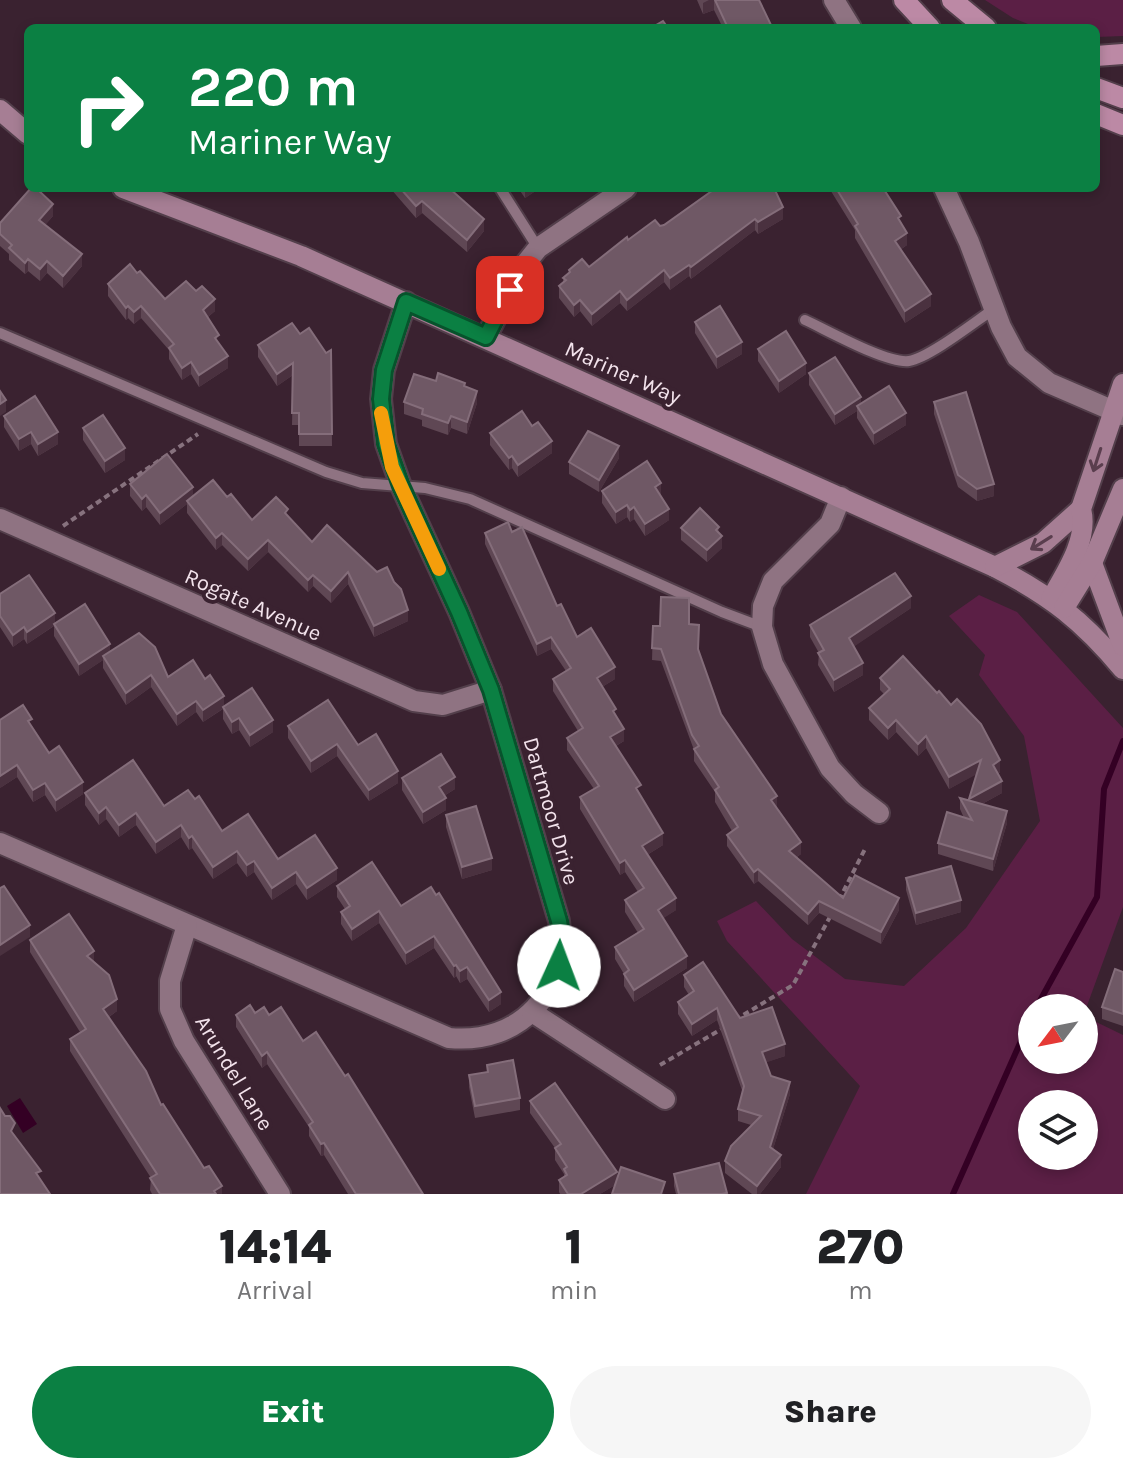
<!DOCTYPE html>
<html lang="en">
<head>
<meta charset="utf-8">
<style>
	:root { --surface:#fff; --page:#f6f6f6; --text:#202124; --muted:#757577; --accent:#0b8043 }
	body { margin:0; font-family:Karla,sans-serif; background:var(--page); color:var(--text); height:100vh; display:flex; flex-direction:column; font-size:30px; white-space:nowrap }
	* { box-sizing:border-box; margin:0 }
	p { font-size:26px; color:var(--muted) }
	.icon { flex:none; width:44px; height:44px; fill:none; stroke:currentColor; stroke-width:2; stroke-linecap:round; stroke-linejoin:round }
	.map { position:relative; height:1194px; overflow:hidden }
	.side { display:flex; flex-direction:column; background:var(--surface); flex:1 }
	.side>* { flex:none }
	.hud { position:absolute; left:24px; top:24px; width:1076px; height:168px; border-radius:12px; box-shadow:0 4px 12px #0003; background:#0b8043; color:#fff; overflow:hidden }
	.needle { width:52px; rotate:238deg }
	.buttons { position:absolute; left:1018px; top:994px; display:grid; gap:16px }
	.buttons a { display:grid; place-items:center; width:80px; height:80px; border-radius:50%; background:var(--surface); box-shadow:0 4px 12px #0003; font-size:40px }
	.pin { position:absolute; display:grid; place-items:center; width:68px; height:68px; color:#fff; margin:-34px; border-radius:16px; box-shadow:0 4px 12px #0006 }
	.me { position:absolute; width:88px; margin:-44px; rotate:2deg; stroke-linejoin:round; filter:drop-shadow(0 0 6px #0008) }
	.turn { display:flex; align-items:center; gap:28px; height:168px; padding:0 32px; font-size:36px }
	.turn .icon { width:104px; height:104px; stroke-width:2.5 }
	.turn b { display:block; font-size:56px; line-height:68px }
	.eta { display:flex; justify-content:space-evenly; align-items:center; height:136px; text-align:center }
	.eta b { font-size:48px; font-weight:800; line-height:56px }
	.cta { display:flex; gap:16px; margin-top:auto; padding:16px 32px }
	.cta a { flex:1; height:92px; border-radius:48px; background:var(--accent); color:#fff; font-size:32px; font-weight:800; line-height:92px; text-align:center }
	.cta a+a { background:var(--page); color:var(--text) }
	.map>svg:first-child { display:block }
	.green { fill:#5b1f45; fill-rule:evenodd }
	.water { fill:#340024 }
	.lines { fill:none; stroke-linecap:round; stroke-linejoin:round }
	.stream { stroke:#340024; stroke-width:6 }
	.lane-casing { stroke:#533f4b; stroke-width:14 }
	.street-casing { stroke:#533f4b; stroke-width:24 }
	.secondary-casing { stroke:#533f4b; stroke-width:24 }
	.primary-casing { stroke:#533f4b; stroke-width:24 }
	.path { stroke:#87727e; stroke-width:4; stroke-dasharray:6 4; stroke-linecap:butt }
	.lane { stroke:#8f7382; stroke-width:10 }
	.street { stroke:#8f7382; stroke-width:20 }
	.secondary { stroke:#a67e94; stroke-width:20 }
	.primary { stroke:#bc89a5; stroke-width:20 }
	.wall { fill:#5f4754 }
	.shaded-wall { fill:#4a313f }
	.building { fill:#6f5865; stroke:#846d7a; stroke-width:2 }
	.oneway { stroke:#5a3e4e }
	.route-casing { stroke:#07532c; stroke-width:20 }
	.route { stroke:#0b8043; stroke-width:14 }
	.slow { stroke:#f59e0b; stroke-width:14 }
	.labels { text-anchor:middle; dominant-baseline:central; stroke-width:8; stroke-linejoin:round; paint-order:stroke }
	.street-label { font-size:22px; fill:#f3e3ec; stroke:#3a2230 }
</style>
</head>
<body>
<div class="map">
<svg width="1123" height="1194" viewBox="0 0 1123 1194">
	<rect width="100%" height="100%" fill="#3a2230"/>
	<g class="green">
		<path d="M985,0h138v36l-27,1v-9h-58l-25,-10z"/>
		<path d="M979,595l38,17 106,116v179l-39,107v-6h-52v52h52v-44l39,19v159h-317l54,-108 -133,-145 -10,-20 39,-20 36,38 53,40 59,7 62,-58 74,-107 -16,-85 -45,-61 6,-20 -36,-39zM1084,1104v52h-52v-52z"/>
	</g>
	<path class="water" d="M20,1098l17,26 -14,9 -16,-27z"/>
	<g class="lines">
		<g class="stream">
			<path d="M1036,1008l61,-111 7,-108 19,-48"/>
			<path d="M953,1194l79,-178"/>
		</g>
		<defs>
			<g id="lane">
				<path d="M500,188l38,60"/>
				<path d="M805,320c22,10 82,44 104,41 20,-3 67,-40 85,-52"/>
				<path d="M0,333l326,139 36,11 63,5 45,11 252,113 40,15"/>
			</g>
			<g id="street">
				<path d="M834,0l17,28"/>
				<path d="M944,188l25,54 32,85 16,30 32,26 74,32"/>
				<path d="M486,337l36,-69 16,-20 88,-60"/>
				<path d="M841,497l-11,27 -57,57 -10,25 -1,21 11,37 57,104 24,26 25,19"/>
				<path d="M0,519l414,182 29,4 48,-15"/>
				<path d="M0,843l449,195c71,7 121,-47 110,-117l-68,-231 -32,-78 -58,-126 -15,-42 -5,-45 3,-29 22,-68"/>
				<path d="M187,925l-17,56v28l14,32 96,153"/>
				<path d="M532,1012l133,87"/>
			</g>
			<g id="secondary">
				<path d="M0,110l28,24"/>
				<path d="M123,188l178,68 694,311c56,29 88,54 128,102"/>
				<path d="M1092,563l31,83"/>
				<path d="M995,567l48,-24 38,-34"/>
				<path d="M1051,599c15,-26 38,-60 30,-90l42,-125"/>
				<path d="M1064,608l28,-45 31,-74"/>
			</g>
			<g id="primary">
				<path d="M904,0l26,28"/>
				<path d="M952,0l34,28"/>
				<path d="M1096,56l27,-2"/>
				<path d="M1096,88l27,10"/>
				<path d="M1096,114l27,11"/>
			</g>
		</defs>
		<use href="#lane" class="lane-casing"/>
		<use href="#street" class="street-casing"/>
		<use href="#secondary" class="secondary-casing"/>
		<use href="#primary" class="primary-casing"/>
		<g class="path">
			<path d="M63,526l135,-92"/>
			<path d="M839,900l26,-51"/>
			<path d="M735,1020l58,-35 38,-70"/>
			<path d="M660,1065l65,-38"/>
		</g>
		<use href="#lane" class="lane"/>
		<use href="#street" class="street"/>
		<use href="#secondary" class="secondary"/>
		<use href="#primary" class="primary"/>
	</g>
	<g class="wall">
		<path d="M697,0h62l12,28h-48l-9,-18 -11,4z"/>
		<path d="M390,188h59l35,43 -17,21 -45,-39 -6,5z"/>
		<path d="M518,188h22l-15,10z"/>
		<path d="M716,188l67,31 -25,15 -3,-4 -64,49 -2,-3 -19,14 -6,-8 -37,29 -7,-8 -28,23 -12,-15 -6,6 -15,-19v-12l4,-4v-4l6,-4v-4l20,-3 39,-27 36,-15z"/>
		<path d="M829,188h54l18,35 6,22 -7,5 31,56 -26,17 -50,-85v-8z"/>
		<path d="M53,216l-8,9 37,41 -19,22 -16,-15 -7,8 -12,-10 -3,3 -16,-14v-6l-9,-8v-23z"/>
		<path d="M137,273l28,26 50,12 -7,6 11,27 9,24 -29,19 -8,-13 -9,6 -13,-21v-9l-28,-32 -7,6 -6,-6 -2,2 -18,-24v-12z"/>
		<path d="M695,322l47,32 -25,15 -22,-36z"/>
		<path d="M300,334l26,19 5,-3 1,96h-33v-21h-7l1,-50 -16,11 -19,-29v-12z"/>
		<path d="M758,349l48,25 -27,19 -21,-32z"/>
		<path d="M809,373l52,31 45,21 -32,20 -17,-27v-7l-22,14 -26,-40z"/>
		<path d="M436,381l29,6 12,16 -10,31 -16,-6 -3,7 -26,-9v-6l-18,-6v-12z"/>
		<path d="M934,402l60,94 -17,5 -19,-14 -24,-73z"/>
		<path d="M4,416l54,28 -20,12 -7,-12 -12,7 -15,-24z"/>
		<path d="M532,426l20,27 -34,24 -6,-9 -3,2 -19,-25v-12z"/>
		<path d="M83,428l42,32 -20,13 -22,-33z"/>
		<path d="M619,458l-20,34 -30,-18v-12z"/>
		<path d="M130,484l63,12 34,1 25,23 36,-3 24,25 96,79 -34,16 -26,-53 -17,19 -18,-17 -5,6 -40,-40 -20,19 -26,-26 -6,5 -29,-37v-9l-27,21 -14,-18 -4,4 -12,-15z"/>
		<path d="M602,491l58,4 9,25 -24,16 -11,-17 -4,3 -3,-5 -11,7 -14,-21z"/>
		<path d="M681,528l38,5 3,15 -15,14 -26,-22z"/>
		<path d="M512,532l65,105 38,42 -13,8 14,28 8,26 -8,5 47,99 -16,10 29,55 -13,8 24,50 -53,34 -10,-16v-12l-9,-15v-12l23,-14 -13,-21v-12l13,-8 -13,-20 -5,3 -40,-66v-12l14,-8 -27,-39v-12l11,-7 -25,-40v-12l13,-8 -15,-22 -14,7 -52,-112v-11z"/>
		<path d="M0,594l55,30 55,28 58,25 105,55 -23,15 -11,-17 -7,4 -9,-15v-10l-20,13 -7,-10 -19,14 -26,-39 -25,18 -23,-37v-8l-24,16 -25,-40v-10l-27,18 -3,-5 -11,8 -13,-20z"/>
		<path d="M911,608l-57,38 9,29 -29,17 -16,-27 1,-12 -9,-16v-12z"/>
		<path d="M689,624l32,90 56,94 24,46 -4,3 46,41 56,12 -18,34 -62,-31 -11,12 -50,-44 -4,3 -27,-38v-11l5,-4 -17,-29v-10l-21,-31v-11l-33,-89 -9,-1 1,-34z"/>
		<path d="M880,678l120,94 -2,2 4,19 -20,11 25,19 -14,48 -55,-17v-11l26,-25 -4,-9v-11l9,2 7,-26 -27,15 -23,-41 -8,8 -22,-24 -8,8 -19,-20v-12l15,-14 -4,-4z"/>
		<path d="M288,726l70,19 40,38 -29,18 -32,-45 -26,17 -23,-35z"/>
		<path d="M32,728l17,25 34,41 -27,18 -11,-17 -12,7 -16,-25 -17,11z"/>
		<path d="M402,778l53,11 -11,7 2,14 -23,14 -21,-34z"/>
		<path d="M85,793l79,13 31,-7 27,32 56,28 59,21 -30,20 -11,-16 -24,16 -18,-28 -7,5 -10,-14 -24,16 -21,-31 -3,2 -8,-13 -25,17 -20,-29 -17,12 -13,-18 -7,6 -14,-20z"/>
		<path d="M446,815l46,55 -30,9 -16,-52z"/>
		<path d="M906,878l55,34 -45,13 -10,-35z"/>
		<path d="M337,886l64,20 30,-19 70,117 -12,8 -22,-33 -7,4 -4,-7 -2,2 -20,-30 -28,17 -27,-42 -27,18 -11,-17v-12l4,-3 -8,-12z"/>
		<path d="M30,940l64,22 23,49 -8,6 52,88 61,89h-70l-2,-4 1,-12 -81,-127v-12l10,-7 -50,-80z"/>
		<path d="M1123,972v54l-21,-7v-12z"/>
		<path d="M684,975l56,43 45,38 -19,6 5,14 19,18 -17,55 8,18 -21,27h-8l-27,-21v-12l26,-36 -13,-4v-12l5,-16 -26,-73 -25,16 -14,-22v-12l11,-7 -5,-8z"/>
		<path d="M255,1013l14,2 34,26 120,153h-75l-24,-39 -3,1 -12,-20v-9l-42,-63 -5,4 -26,-41v-12z"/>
		<path d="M487,1065l33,33v12l-45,8 -6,-31v-12l18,-3z"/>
		<path d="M530,1101l87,77 48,16 -50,-9 -15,9h-40l-1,-2v-12l5,-3v-3l-9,-14v-12l-25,-35z"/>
		<path d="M674,1174l53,20h-51l-2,-8z"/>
	</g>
	<g class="shaded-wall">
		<path d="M709,0h5v10l-11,4v-11z"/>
		<path d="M525,188h15l-15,10z"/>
		<path d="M422,201v12l-6,5v-12z"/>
		<path d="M53,204v12l-14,16v-12z"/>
		<path d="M783,207v12l-25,15v-12z"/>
		<path d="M484,219v12l-17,21v-12z"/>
		<path d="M755,219v11l-64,49v-12z"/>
		<path d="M907,233v12l-12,8v-12z"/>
		<path d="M82,254v12l-19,22v-12z"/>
		<path d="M28,259v12l-3,3v-11z"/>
		<path d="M47,261v12l-7,8v-12z"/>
		<path d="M689,265v11l-19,14v-12z"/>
		<path d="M664,270v12l-37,29v-11z"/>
		<path d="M620,291v12l-28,23v-12z"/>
		<path d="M931,294v12l-26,17v-12z"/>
		<path d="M215,299v12l-12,10v-11z"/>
		<path d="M580,300v11l-6,6v-12z"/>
		<path d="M128,306v12l-2,2v-12z"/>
		<path d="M141,306v12l-7,6v-12z"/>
		<path d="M742,342v12l-25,15v-12z"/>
		<path d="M228,356v12l-29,19v-12z"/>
		<path d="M191,362v12l-9,6v-12z"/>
		<path d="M293,363v12l-16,11v-12z"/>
		<path d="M806,363v11l-27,19v-12z"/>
		<path d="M477,391v12l-10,31v-12z"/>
		<path d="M861,397v12l-4,-3v5l-22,14v-11z"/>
		<path d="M6,400v12l-6,4v-12z"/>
		<path d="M906,413v12l-32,20v-12z"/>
		<path d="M451,416v12l-3,7v-12z"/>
		<path d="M31,432v12l-12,7v-12z"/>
		<path d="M58,432v12l-20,12v-12z"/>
		<path d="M552,441v12l-34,24v-12z"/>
		<path d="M619,446v12l-20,34v-12z"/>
		<path d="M125,448v12l-20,13v-12z"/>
		<path d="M512,456v12l-3,2v-12z"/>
		<path d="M661,483v12l-6,-8z"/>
		<path d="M994,484v12l-17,5v-12z"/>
		<path d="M193,487v12l-6,2v3l-27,21v-12z"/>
		<path d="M146,495v12l-4,4v-12z"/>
		<path d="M627,505v12l-11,7v-12z"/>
		<path d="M634,507v12l-4,3v-12z"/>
		<path d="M669,509v11l-24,16v-12z"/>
		<path d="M719,527v11l3,-2v12l-15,14v-12l9,-20z"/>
		<path d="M222,533v12l-6,5v-12z"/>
		<path d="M268,540v12l-20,19v-12z"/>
		<path d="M348,572v12l-17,19v-12z"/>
		<path d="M313,575v11l-5,6v-12z"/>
		<path d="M911,596v12l-62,42v-12z"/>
		<path d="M408,610v11l-34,16v-11z"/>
		<path d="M55,613v12l-28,19v-12z"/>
		<path d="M24,627v12l-11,8v-12z"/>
		<path d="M551,637v12l-14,7v-12z"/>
		<path d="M110,644v12h-7v4l-24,16v-12z"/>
		<path d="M863,663v12l-29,17v-12z"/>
		<path d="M615,667v12l-18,11v-12z"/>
		<path d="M151,675v12l-25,18v-12z"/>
		<path d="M224,696v12l-21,14v-12z"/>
		<path d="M196,701v11l-19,14v-12z"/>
		<path d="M239,718v12l-7,4v-12z"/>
		<path d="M273,720v12l-23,15v-12z"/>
		<path d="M896,720v12l-8,8v-12z"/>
		<path d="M624,729v12l-14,8v-12z"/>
		<path d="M926,736v12l-8,8v-12z"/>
		<path d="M337,744v12l-26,17v-12z"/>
		<path d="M981,760v12l-32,17v-12z"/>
		<path d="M1000,760v12l-7,5v-12z"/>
		<path d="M17,765v12l-17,11v-12z"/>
		<path d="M398,771v12l-29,18v-11z"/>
		<path d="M455,777v12l-16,10v-12z"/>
		<path d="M1002,781v12l-33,18v-12z"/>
		<path d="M83,782v12l-27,18v-12z"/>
		<path d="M45,783v12l-12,7v-12z"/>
		<path d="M777,796v12l-6,-8z"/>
		<path d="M446,798v12l-23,14v-12z"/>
		<path d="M106,807v12l-7,6v-12z"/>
		<path d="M1007,811v12l-14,48v-12z"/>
		<path d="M136,813v12l-17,12v-12z"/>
		<path d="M181,825v12l-25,17v-12z"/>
		<path d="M663,833v12l-21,13v-12z"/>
		<path d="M192,836v12l-3,2v-12z"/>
		<path d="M801,842v12l-12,8v-11z"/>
		<path d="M237,851v12l-24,16v-12z"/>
		<path d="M492,858v12l-30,9v-12z"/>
		<path d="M625,860v12l-5,3v-12z"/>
		<path d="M254,861v11l-7,5v-12z"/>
		<path d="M337,868v12l-30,20v-12z"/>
		<path d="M758,869v12l-4,3v-12z"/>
		<path d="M296,872v12l-24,16v-12z"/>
		<path d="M676,898v12l-18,12v-12z"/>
		<path d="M899,898v12l-18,34v-12z"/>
		<path d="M961,900v12l-45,13v-12z"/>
		<path d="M819,901v12l-11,12v-11z"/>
		<path d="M379,911v12l-27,18v-12z"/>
		<path d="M30,925v12l-30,19v-11z"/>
		<path d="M434,936v12l-28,17v-12z"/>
		<path d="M94,951v12l-7,-7z"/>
		<path d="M687,956v12l-53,34v-12z"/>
		<path d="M456,965v11l-2,2v-12z"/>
		<path d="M467,967v12l-7,4v-12z"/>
		<path d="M501,992v12l-12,8v-12z"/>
		<path d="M117,999v12l-14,10v-12z"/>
		<path d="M717,1008v12l-25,16v-12z"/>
		<path d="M785,1044v12l-23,8v-12z"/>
		<path d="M267,1052v12l-5,4v-12z"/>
		<path d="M790,1082v12l-20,65v-12z"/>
		<path d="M324,1143v12l-3,1v-12z"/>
		<path d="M781,1155v12l-21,27h-3v-8z"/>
		<path d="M617,1172v12l-17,10h-19z"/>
		<path d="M222,1186v8h-8v-3z"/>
	</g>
	<g class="building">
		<path d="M715,0h44l12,25 -4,2v1h-39z"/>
		<path d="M663,21l5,7h-17z"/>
		<path d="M31,188h5l17,16 -14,16 43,34 -19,22 -16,-15 -7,8 -12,-10 -3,4 -16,-15 3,-3 -12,-11v-11z"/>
		<path d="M400,188h49l35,31 -17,21 -45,-39 -6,5z"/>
		<path d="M716,188h58l9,19 -25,15 -3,-3 -64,48 -2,-2 -19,13 -6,-8 -37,30 -7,-9 -28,23 -12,-14 -6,5 -15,-19 7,-6 -3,-2 7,-6 -1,-2 13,-11 7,8 38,-30 1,3 27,-20 5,6 4,-1z"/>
		<path d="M836,188h47l18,28 -3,2 9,15 -12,8 36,53 -26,17 -50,-85 3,-2z"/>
		<path d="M130,264l7,9 3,-2 25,28 21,-18 10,10 6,-5 13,13 -12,11 16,25 -4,3 13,18 -29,19 -8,-13 -9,6 -13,-20 5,-4 -33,-38 -7,6 -6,-6 -2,2 -18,-24z"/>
		<path d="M720,306l22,36 -25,15 -22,-35z"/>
		<path d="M292,323l8,11 9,-6 17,25 5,-3 1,84h-33v-21h-7l1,-50 -16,11 -19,-29z"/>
		<path d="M786,331l20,32 -27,18 -21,-32z"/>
		<path d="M835,357l26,40 -26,17 -26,-41z"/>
		<path d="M438,373l27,10 -1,3 13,5 -10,31 -16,-6 -3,7 -26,-9 1,-5 -19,-7 10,-28 22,7z"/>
		<path d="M889,386l17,27 -32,20 -17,-27z"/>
		<path d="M0,391l6,9 -6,4z"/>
		<path d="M966,392l28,92 -17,5 -19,-14 -24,-73z"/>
		<path d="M35,396l23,36 -20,12 -7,-12 -12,7 -15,-23z"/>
		<path d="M522,411l10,15 6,-4 14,19 -34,24 -6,-9 -3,2 -19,-25z"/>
		<path d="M103,415l22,33 -20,13 -22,-33z"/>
		<path d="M588,431l31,15 -20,34 -30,-18z"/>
		<path d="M167,454l26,33 -33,26 -14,-18 -4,4 -12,-15z"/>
		<path d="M647,461l14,22 -6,4 14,22 -24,15 -11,-17 -4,3 -3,-5 -11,7 -14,-21z"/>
		<path d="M213,480l14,17 4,-3 21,26 24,-23 12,12 -3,4 27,29 15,-17 50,47 10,-5 7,15 7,7 7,21 -34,16 -26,-54 -17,19 -18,-16 -5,5 -40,-40 -20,19 -26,-26 -6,5 -29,-37z"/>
		<path d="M700,508l19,19 -3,3 6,6 -15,14 -26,-22z"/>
		<path d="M508,522l4,10 10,-5 35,79 4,-2 16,33 14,-9 24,39 -18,11 19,31 -3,2 11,18 -14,8 31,48 -5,3 27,45 -21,13 34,52 -18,12 29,46 -53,34 -10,-16 5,-4 -14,-23 29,-18 -19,-29 19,-12 -19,-28 -5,3 -40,-66 19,-11 -32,-48 16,-10 -30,-49 18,-11 -20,-31 -14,7 -52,-111z"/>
		<path d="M895,573l16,23 -62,42 14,25 -29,17 -16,-27 6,-3 -14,-25z"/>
		<path d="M29,575l26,38 -28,19 -3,-5 -11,8 -13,-19v-22z"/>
		<path d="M661,597l28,1v26l10,1 -1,24 23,65 56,82 -6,4 30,42 -12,9 54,47 12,-23 44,23 -18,34 -62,-31 -11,13 -50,-45 -4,3 -27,-37 11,-8 -23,-37 4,-3 -25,-38 5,-3 -7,-11 -31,-86 -9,-1 1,-22h7z"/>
		<path d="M85,604l25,40 -31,20 -25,-40z"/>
		<path d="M139,633l16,14 13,30 25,-17 12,19 5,-4 14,21 -21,14 -7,-9 -19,13 -26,-39 -25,18 -23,-37z"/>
		<path d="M903,656l34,37 2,-2 12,14 6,-6 24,25 19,36 -7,5 9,16 -33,18 12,-39 -32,17 -23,-41 -8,8 -22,-24 -8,8 -19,-20 21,-19 -10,-11z"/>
		<path d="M252,688l21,32 -23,15 -11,-17 -7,4 -9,-15z"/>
		<path d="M328,700l30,45 18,-11 22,37 -29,19 -32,-46 -26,17 -23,-35z"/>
		<path d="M23,705l9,14 -4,2 21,32 10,-7 24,36 -27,18 -11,-17 -12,7 -16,-25 -17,11v-56z"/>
		<path d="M441,754l14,23 -16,10 7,11 -23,14 -21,-34z"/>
		<path d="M133,760l31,46 24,-16 7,9 4,-3 23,35 26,-17 30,45 37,-24 22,33 -30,20 -11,-16 -24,16 -18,-27 -7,4 -10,-14 -24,16 -21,-31 -3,2 -8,-13 -25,17 -20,-29 -17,12 -13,-18 -7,6 -14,-20z"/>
		<path d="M960,798l47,13 -14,48 -55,-16 9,-31 25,8z"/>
		<path d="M476,806l16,52 -30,9 -16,-52z"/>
		<path d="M372,862l29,44 30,-19 5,8 3,-2 62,99 -12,8 -22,-33 -7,4 -4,-6 -2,1 -20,-30 -28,17 -27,-42 -27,18 -11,-17 9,-6 -13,-20z"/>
		<path d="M951,866l10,34 -45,13 -10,-35z"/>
		<path d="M4,886l26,39 -30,20v-57z"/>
		<path d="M69,914l25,37 -7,5 22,19 8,24 -14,10 43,62 15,34 2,-1 41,64 5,-2 13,20 -8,5 2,3h-56l-10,-16 7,-4 -87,-135 16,-10 -56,-89z"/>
		<path d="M703,962l37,56 32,-11 13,37 -23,8 9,24 19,6 -20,65 11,8 -24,31 -32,-25 6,-15 30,-30 -23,-7 6,-23 -27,-78 -25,16 -14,-22 16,-11 -10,-16z"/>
		<path d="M1115,969l8,3v42l-21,-7z"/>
		<path d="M250,1005l5,8 9,-6 5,8 12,-8 22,34 13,-9 29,44 3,-2 75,120h-67l-32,-51 -3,1 -12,-19 4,-3 -46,-70 -5,4 -26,-41z"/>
		<path d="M513,1060l7,38 -45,8 -6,-31 19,-3 -1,-7z"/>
		<path d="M555,1083l62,89 -36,22h-13l-9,-14 8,-5 -3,-6 3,-2 -12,-19 6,-4 -31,-43z"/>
		<path d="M0,1108l5,8h5l5,7 -4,8 30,40 -5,2 14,21h-50z"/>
		<path d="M719,1163l8,30 -5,1h-43l-5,-20z"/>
		<path d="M621,1167l44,15 -4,12h-49z"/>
	</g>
	<defs><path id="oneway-shaft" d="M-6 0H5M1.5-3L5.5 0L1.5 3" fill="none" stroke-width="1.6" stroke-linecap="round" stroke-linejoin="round" transform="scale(2)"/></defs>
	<g class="oneway">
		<use href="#oneway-shaft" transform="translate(1097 460) rotate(108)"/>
		<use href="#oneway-shaft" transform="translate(1041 543) rotate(148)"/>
	</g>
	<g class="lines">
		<defs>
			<path id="route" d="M510,290l-24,47 -80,-35 -22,68 -3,29 5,45 15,42 58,126 32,78 68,231 3,18 -3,27"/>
		</defs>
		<use href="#route" class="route-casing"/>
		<use href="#route" class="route"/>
		<path class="slow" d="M381,413l11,54 47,102"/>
	</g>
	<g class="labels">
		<g class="street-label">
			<text transform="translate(623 373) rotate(24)">Mariner Way</text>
			<text transform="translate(253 605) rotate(24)">Rogate Avenue</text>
			<text transform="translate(551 811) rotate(74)">Dartmoor Drive</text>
			<text transform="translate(234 1073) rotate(59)">Arundel Lane</text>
		</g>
	</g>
</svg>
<div class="buttons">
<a><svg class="needle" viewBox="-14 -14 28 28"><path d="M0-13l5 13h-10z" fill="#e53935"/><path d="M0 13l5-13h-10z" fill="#757577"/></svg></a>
<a><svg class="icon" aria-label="layers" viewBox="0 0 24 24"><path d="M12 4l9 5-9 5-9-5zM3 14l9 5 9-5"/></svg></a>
</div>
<div class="pin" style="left:510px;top:290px;background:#d93025"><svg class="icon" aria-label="arrive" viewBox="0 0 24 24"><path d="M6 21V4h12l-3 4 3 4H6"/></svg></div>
<svg class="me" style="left:559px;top:966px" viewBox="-20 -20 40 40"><circle r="19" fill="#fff"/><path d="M0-13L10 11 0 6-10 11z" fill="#0b8043"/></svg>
<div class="hud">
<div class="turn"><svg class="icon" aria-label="right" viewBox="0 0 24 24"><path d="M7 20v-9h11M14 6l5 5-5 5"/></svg><div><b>220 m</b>Mariner Way</div></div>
</div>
</div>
<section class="side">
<div class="eta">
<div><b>14:14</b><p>Arrival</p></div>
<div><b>1</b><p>min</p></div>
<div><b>270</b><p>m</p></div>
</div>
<div class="cta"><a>Exit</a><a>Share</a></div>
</section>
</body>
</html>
